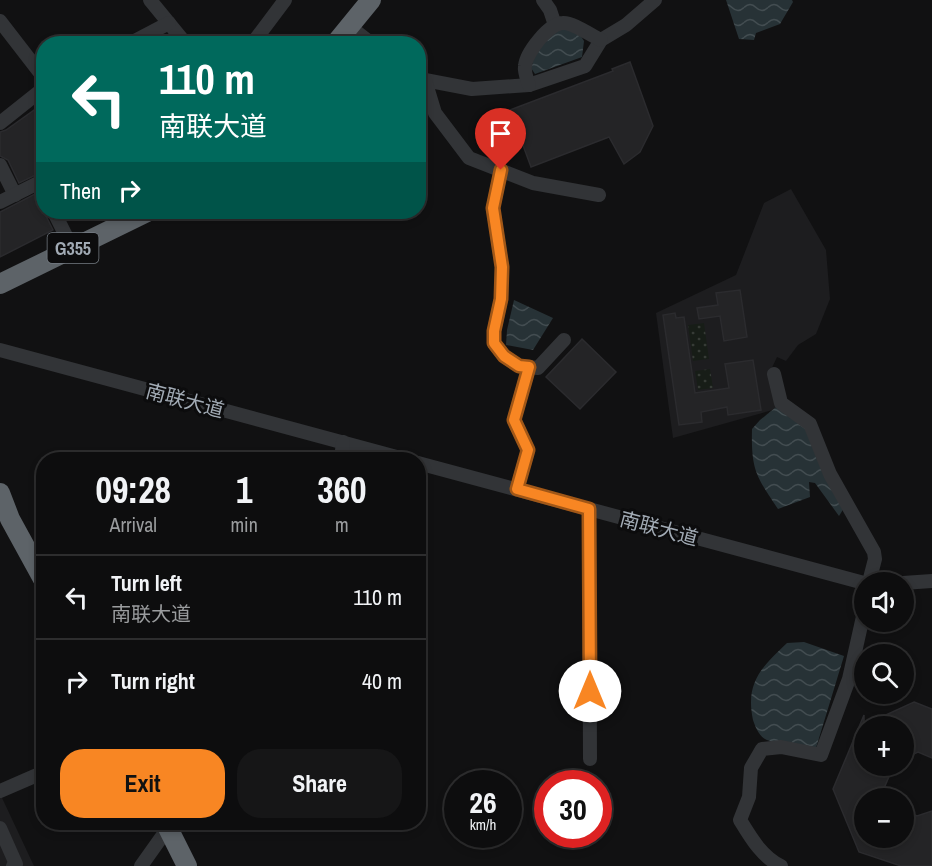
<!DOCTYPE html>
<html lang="en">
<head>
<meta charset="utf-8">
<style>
	:root { --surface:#0d0d0e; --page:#161617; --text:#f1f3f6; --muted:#9a9c9e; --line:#2d2d2e; --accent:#f88623 }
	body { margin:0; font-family:"Archivo Narrow","Noto Sans SC",sans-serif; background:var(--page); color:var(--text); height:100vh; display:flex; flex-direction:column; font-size:22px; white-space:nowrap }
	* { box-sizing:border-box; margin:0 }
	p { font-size:20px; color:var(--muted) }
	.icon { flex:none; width:33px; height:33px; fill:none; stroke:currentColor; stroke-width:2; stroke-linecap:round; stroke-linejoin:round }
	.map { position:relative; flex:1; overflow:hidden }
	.side { position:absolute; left:36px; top:452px; width:390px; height:378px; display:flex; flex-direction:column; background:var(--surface); border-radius:24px; box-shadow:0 3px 9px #0003,0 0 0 2px var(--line) }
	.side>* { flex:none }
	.hud { position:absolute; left:36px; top:36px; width:390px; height:183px; border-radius:24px; box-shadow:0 3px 9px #0003,0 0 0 2px var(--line); background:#00695c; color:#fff; overflow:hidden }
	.fabs { position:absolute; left:854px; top:572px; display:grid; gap:12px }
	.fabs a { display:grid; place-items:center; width:60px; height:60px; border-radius:50%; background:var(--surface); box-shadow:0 3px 9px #0003,0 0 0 2px var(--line); font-size:30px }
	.speed { position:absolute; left:444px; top:770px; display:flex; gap:12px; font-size:30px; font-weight:700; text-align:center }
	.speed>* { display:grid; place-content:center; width:78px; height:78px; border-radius:50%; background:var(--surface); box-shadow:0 3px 9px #0003,0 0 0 2px var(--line); line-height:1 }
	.speed small { font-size:15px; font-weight:400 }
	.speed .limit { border:9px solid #d22; background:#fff; color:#111 }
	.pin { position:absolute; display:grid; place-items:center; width:51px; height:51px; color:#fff; margin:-62px -26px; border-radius:50% 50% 50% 0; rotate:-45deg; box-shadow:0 0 6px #0007 }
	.pin .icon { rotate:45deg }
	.me { position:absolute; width:66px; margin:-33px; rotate:0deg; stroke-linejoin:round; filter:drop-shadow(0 0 4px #0008) }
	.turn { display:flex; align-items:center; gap:21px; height:126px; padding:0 24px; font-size:27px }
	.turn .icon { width:78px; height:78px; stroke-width:2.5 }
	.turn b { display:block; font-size:42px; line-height:51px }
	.then { display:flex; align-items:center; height:57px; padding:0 24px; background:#0003; gap:12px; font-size:22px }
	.eta { display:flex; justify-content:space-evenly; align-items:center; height:102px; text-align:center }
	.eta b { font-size:36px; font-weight:700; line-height:42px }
	.primary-button { display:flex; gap:12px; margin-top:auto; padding:12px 24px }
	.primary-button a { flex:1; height:69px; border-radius:24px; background:var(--accent); color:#111; font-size:24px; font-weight:700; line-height:69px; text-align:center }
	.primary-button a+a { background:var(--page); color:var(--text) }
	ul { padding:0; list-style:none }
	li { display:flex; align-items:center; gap:18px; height:84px; padding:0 24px; border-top:2px solid var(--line) }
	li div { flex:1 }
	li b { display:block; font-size:22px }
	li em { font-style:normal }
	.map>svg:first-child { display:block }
	.built { fill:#1d1d1f }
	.grass { fill:url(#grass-dots) }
	.water { fill:url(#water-waves) }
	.building { fill:#242426; stroke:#2b2b2e; stroke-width:1.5 }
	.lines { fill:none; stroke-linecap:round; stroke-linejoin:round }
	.minor { stroke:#323437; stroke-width:14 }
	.highway { stroke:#5d6368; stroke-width:20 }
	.route-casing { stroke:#a15717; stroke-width:15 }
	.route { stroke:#f88623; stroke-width:10 }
	.labels { text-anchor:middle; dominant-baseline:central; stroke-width:6; stroke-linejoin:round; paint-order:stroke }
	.shield { fill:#0c0c0d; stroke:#747b82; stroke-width:1.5 }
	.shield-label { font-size:18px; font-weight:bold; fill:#a1aab4 }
	.street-label { font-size:20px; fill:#a1aab4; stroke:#0c0c0d }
</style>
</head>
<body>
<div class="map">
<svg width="932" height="866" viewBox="0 0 932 866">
	<defs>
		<pattern id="grass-dots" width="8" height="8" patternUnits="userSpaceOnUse" patternTransform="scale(1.5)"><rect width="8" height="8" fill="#171d17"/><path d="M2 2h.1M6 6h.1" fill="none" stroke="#363b36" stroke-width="1.8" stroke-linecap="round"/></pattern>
		<pattern id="water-waves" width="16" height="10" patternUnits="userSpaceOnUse" patternTransform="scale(1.5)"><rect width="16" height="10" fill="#273236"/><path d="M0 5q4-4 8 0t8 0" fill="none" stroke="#434d51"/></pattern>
	</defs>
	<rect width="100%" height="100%" fill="#111112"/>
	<g class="built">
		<path d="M791,189l35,61 4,49 -14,35 -18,11 -12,16 -9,-4 -8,17 7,35 -103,29 -17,-125 80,-38 28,-72z"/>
		<path d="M0,793l3,7 31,66h-34z"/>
	</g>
	<g class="grass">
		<path d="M704,323l5,36 -16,2 -5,-36z"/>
		<path d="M710,369l3,19 -15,2 -3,-19z"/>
	</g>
	<g class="water">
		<path d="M726,0h66l1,2 -13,22 -24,9 -2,7 -15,-1z"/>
		<path d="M565,28l14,5 5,8 -2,16 -47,17 -4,-6c5,-18 15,-35 34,-40z"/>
		<path d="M514,300l39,18 -20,32 -27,-5 1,-15z"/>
		<path d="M781,403l29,22 34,83 -5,8 -24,-33 -6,-1 1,15 -32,12c-22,-33 -27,-39 -26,-80l8,-9z"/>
		<path d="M804,642l40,14 -28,92c-11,-2 -42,-4 -51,-9 -6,-3 -10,-13 -12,-19 -8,-38 9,-53 34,-77z"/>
	</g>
	<g class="building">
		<path d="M630,62l23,64 -13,26 -16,12 -15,-27 -78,30 -21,-57 103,-39 -1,-2z"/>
		<path d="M44,103v68l-25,12 -11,-23 -8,-4v-24l6,-2z"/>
		<path d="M35,194l18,36 -53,27v-45z"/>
		<path d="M64,212h21l-17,8z"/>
		<path d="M740,290l7,47 -23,4 -4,-25 -21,3 -2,-11 21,-3 -2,-12z"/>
		<path d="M675,313l1,5 8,-1 11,76 34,-5 -4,-24 28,-4 8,50 -33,5 -1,-8 -26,5 1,10 -23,3 -16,-110z"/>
		<path d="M582,339l34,33 -36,37 -34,-32z"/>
		<path d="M914,702l18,7v49l-14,-6 -15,7v-33h-39v39h30l-9,21 6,12h-27v39h39v-27l14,6 15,-5v55h-31l-42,-14 -26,-63 31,-74v10z"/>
	</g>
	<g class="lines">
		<g class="minor">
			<path d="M150,0l36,44"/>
			<path d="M543,0l7,10 5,15"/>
			<path d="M0,21l44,57"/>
			<path d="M349,26l23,18"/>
			<path d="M129,44l40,-21"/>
			<path d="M252,44l33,-44"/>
			<path d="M418,76l7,4 47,9 57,-4 56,-19 16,-26 25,-15 29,-25"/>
			<path d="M425,80l10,33 34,45 64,25 66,12"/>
			<path d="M529,85c-2,-6 -5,-13 -4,-19 1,-13 24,-43 38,-43 9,-1 29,13 38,17"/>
			<path d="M0,123l44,-35"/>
			<path d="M0,165l15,30"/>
			<path d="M501,170l-8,38 9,59 -1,32 -7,32v12l10,13 15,10 19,2 26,-28"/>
			<path d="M0,202l44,-22"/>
			<path d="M54,212l18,36"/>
			<path d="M0,350l404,109"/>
			<path d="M774,374l7,29 29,21 20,50 44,78 1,7 -6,23"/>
			<path d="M341,459l2,-17"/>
			<path d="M418,463l446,120"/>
			<path d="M517,489l11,-39 -14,-30 15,-53"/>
			<path d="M589,509l1,250"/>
			<path d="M903,583l29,-2"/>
			<path d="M0,791l44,-19"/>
			<path d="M0,828l16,36 -3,2"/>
			<path d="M141,866l27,-38"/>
			<path d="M781,866c-19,-9 -30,-28 -41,-46l9,-23 2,-29 11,-19 19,-2 40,8 28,-76 15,-67"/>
		</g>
		<g class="highway">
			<path d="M335,44l36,-44"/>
			<path d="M0,284l147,-72"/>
			<path d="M0,493l10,26 34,62"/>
			<path d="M165,822l22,44"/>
		</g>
	</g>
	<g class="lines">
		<defs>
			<path id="route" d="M501,170l-8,38 9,59 -1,32 -7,32v12l10,13 15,10 10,1 -15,53 14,30 -11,39 72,20 1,182"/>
		</defs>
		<use href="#route" class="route-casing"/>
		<use href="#route" class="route"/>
	</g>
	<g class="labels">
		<rect class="shield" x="47.5" y="233" width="51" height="30" rx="4.5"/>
		<g class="shield-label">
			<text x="73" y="248">G355</text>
		</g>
		<g class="street-label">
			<text transform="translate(185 400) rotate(15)">南联大道</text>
			<text transform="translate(659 528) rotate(15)">南联大道</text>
		</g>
	</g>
</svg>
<div class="fabs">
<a><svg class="icon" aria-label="sound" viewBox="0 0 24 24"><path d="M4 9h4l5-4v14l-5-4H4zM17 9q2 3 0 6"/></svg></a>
<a><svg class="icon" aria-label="search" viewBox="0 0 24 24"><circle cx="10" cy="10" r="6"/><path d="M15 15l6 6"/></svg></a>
<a>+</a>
<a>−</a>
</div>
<div class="speed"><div>26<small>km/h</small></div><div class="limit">30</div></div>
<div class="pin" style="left:501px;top:170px;background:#d93025"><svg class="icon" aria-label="arrive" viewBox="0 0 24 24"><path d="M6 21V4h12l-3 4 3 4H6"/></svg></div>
<svg class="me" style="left:590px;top:691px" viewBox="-20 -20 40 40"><circle r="19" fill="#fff"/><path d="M0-13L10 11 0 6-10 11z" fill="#f88623"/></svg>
<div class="hud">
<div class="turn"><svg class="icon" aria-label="left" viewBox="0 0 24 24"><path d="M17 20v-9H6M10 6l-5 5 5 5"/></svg><div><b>110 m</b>南联大道</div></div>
<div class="then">Then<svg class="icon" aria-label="right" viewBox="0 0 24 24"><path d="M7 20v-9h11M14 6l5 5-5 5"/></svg></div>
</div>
<section class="side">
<div class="eta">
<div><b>09:28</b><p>Arrival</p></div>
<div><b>1</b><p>min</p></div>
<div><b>360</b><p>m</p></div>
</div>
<ul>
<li><svg class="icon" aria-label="left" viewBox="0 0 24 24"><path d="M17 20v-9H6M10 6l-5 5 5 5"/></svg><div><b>Turn left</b><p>南联大道</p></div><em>110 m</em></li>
<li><svg class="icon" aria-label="right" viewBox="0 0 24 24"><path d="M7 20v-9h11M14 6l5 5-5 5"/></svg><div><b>Turn right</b></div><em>40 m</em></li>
</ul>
<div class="primary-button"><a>Exit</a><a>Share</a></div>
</section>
</div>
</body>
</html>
